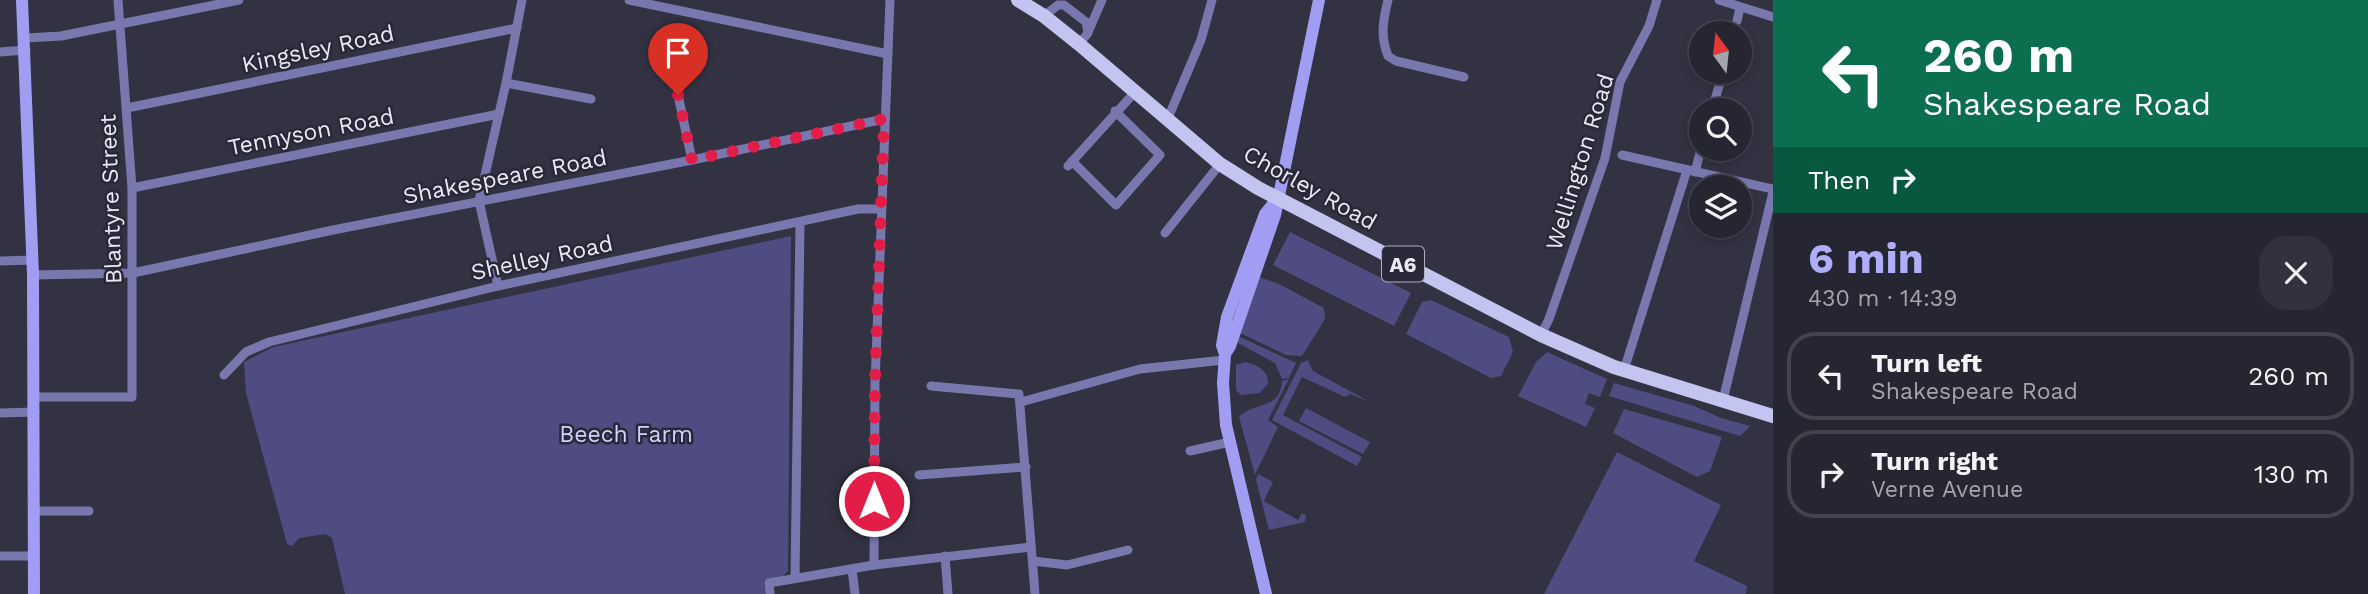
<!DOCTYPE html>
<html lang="en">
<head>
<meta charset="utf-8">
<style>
	:root { --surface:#262632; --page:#32323e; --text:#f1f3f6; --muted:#a4a5ac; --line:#42434d; --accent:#b0aefa }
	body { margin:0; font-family:"Work Sans",sans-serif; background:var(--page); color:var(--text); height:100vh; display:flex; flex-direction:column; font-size:26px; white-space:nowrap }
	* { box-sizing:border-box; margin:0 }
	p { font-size:23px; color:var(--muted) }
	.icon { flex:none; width:38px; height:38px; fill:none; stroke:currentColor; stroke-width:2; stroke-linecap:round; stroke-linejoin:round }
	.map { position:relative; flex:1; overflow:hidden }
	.details { display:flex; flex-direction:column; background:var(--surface); width:595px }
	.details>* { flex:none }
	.hud { background:#0b6e4f; color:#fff; overflow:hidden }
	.needle { width:46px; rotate:345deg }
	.fabs { position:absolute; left:1689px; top:21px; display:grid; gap:14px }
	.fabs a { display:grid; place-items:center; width:63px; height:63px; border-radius:50%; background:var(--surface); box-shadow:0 4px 10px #0003,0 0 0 2px var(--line); font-size:35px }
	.pin { position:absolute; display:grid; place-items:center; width:60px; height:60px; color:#fff; margin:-72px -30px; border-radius:50% 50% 50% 0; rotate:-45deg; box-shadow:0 0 7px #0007 }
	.pin .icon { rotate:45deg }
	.me { position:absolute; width:77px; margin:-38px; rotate:0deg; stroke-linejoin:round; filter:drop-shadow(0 0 5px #0008) }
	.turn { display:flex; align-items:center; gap:24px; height:147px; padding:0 35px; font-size:32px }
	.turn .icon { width:91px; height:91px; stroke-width:2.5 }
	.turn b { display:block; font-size:49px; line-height:60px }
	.then { display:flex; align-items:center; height:66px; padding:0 35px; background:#0003; gap:14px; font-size:26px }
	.round { display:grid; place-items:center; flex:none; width:74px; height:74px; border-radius:28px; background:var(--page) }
	.overview { display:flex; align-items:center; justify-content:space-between; height:119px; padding:0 35px }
	h1 { font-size:42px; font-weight:700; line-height:52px; color:var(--accent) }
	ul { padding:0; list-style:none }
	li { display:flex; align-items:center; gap:21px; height:88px; margin:0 14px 10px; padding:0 21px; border:4px solid var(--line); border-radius:28px }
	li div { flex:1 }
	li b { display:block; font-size:26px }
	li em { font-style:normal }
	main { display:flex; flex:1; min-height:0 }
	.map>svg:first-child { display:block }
	.green { fill:#4e4c81 }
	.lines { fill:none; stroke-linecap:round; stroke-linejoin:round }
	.street { stroke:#7978ae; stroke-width:9 }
	.secondary { stroke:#a09df3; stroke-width:12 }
	.primary { stroke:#c4c4f1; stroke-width:14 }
	.route { stroke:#e11d48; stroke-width:12; stroke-dasharray:0 21.6 }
	.labels { text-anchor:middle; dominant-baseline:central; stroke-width:5; stroke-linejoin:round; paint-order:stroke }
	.shield { fill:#282838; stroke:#b0b0bc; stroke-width:2 }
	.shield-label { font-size:21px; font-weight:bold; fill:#eaeaf5 }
	.street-label { font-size:23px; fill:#eaeaf5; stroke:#282838 }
	.park-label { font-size:23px; fill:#d1d2fe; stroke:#282838 }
</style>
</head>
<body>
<main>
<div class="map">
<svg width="1773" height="594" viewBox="0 0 1773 594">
	<rect width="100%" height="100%" fill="#323243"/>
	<g class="green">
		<path d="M1290,232l121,61 -17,33 -121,-61z"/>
		<path d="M791,236l-3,335 -6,6 -18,3 1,14h-420l-13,-56 -6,-4 -27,4 -7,8 -5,-2 -41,-151 -2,-31 29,-15z"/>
		<path d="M1259,277l20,7 45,24 1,11 -23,37 -16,-1 -48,-23z"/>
		<path d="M1431,300l78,37 4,15 -12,24 -10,2 -85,-44 16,-32z"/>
		<path d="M1238,336l58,27 -7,15 -7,1 -7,-16 -37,-20z"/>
		<path d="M1547,352l60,27 -7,18 -11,-4 -4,11 10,4 -9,19 -68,-31 18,-34z"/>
		<path d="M1308,360l5,11 57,31 -20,-8 -5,3 -43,-20 -19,38 79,42 -5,9 -85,-46 29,-57z"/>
		<path d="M1245,362c11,3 23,7 23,21l-8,10 -19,2 -5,-5v-25z"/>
		<path d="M1289,379l-21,41 10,7 -23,48 -16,-58c15,-16 41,-6 43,-36z"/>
		<path d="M1614,383l80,23 27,12 29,8 -10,10 -131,-40z"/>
		<path d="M1306,408l64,34 -7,12 -64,-33z"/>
		<path d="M1624,409l98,28 -12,34 -13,6 -84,-44z"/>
		<path d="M1617,452l104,53 -27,56 53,25 -1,8h-202z"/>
		<path d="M1258,474l15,8 -9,19 34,19 4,-7 4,2 -1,7 -36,8 -13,-50z"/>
	</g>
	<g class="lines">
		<g class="street">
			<path d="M629,0l259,54"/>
			<path d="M1388,0c-5,21 -8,36 0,56l8,5 68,16"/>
			<path d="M1719,0l54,17"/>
			<path d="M1044,16l14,-11h6l22,17 2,11 -9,11"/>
			<path d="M1737,21l3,-13"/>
			<path d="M1088,32l14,-32"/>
			<path d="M1733,33h1"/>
			<path d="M25,38l36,-2 178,-36"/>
			<path d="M0,52l26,-2"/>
			<path d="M506,83l85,16"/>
			<path d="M678,95l14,65"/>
			<path d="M127,108l390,-80"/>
			<path d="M1712,110l11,-38"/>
			<path d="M1168,118l33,-78 11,-40"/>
			<path d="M1622,155l151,34"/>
			<path d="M1072,161l44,44 44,-50 -45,-44"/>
			<path d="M1068,166l67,-74"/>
			<path d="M1695,172l6,-23"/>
			<path d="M132,188l367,-74"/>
			<path d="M1165,233l55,-69"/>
			<path d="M0,261l33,-1"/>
			<path d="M33,275l100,-2 200,-43 359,-70 192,-41"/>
			<path d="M498,286l-19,-85 27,-118 16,-83"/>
			<path d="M1541,335l8,-16 56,-161 15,-76 29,-56 8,-26"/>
			<path d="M1624,370l63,-200"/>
			<path d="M224,375l22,-23 23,-10 229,-56 360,-77h23"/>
			<path d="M931,386l88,8 16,200"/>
			<path d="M35,397h97v-209l-14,-188"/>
			<path d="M1723,400l50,-208"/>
			<path d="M1021,402l119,-33 84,-9"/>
			<path d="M0,413l35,-1"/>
			<path d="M1190,451l40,-9"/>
			<path d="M919,475l107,-8"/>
			<path d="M35,511h54"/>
			<path d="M0,556h34"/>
			<path d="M945,556l3,38"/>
			<path d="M1033,561l34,4 61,-15"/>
			<path d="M874,565l1,-182 15,-383"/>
			<path d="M852,569l3,25"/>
			<path d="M795,578l5,-355"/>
			<path d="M770,594l-1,-11 105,-18 157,-18"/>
		</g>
		<g class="secondary">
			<path d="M22,0l11,275 1,319"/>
			<path d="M1225,354l5,-8 45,-131 44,-215"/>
			<path d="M1266,594l-40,-169 -3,-42 2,-29 -3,-9 5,-28 38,-103 12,-15"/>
		</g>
		<path class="primary" d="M1018,0l26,16 35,28 141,120 38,24 283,147 73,32 159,49"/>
	</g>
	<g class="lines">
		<path class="route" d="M678,95l14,65 192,-41 -9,264 -1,118"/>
	</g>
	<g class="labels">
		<rect class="shield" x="1382" y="246.5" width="42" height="35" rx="5"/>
		<g class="shield-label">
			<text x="1403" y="264">A6</text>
		</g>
		<g class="street-label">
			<text transform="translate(318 49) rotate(-12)">Kingsley Road</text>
			<text transform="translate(311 132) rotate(-11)">Tennyson Road</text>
			<text transform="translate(1580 162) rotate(-73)">Wellington Road</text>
			<text transform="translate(505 177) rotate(-11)">Shakespeare Road</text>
			<text transform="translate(1310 188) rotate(29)">Chorley Road</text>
			<text transform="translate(111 199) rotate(-92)">Blantyre Street</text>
			<text transform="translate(542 258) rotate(-12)">Shelley Road</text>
		</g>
		<g class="park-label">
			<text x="626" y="434">Beech Farm</text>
		</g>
	</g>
</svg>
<div class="fabs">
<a><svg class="needle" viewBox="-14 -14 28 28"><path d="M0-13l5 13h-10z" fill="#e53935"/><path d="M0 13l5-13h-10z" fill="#a4a5ac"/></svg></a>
<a><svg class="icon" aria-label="search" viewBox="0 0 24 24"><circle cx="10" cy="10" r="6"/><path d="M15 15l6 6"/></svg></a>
<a><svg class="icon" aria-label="layers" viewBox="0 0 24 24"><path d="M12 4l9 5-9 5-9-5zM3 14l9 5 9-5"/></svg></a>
</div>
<div class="pin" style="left:678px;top:95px;background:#d93025"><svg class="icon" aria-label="arrive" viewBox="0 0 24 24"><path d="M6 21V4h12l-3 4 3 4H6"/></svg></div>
<svg class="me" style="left:874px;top:501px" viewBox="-20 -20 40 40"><circle r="17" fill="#e11d48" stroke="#fff" stroke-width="3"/><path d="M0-11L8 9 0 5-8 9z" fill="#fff"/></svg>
</div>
<section class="details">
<div class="hud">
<div class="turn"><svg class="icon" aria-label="left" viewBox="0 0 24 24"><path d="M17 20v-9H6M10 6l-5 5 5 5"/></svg><div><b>260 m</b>Shakespeare Road</div></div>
<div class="then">Then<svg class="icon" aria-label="right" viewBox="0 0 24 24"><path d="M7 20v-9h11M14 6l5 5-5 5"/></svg></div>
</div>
<div class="overview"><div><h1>6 min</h1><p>430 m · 14:39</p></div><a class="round"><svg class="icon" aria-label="close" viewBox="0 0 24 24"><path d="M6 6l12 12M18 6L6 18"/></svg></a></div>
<ul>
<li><svg class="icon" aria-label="left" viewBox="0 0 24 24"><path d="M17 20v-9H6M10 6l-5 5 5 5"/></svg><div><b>Turn left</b><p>Shakespeare Road</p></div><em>260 m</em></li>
<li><svg class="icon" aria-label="right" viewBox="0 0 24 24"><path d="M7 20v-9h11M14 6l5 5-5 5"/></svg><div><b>Turn right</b><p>Verne Avenue</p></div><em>130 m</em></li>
</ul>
</section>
</main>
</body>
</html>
